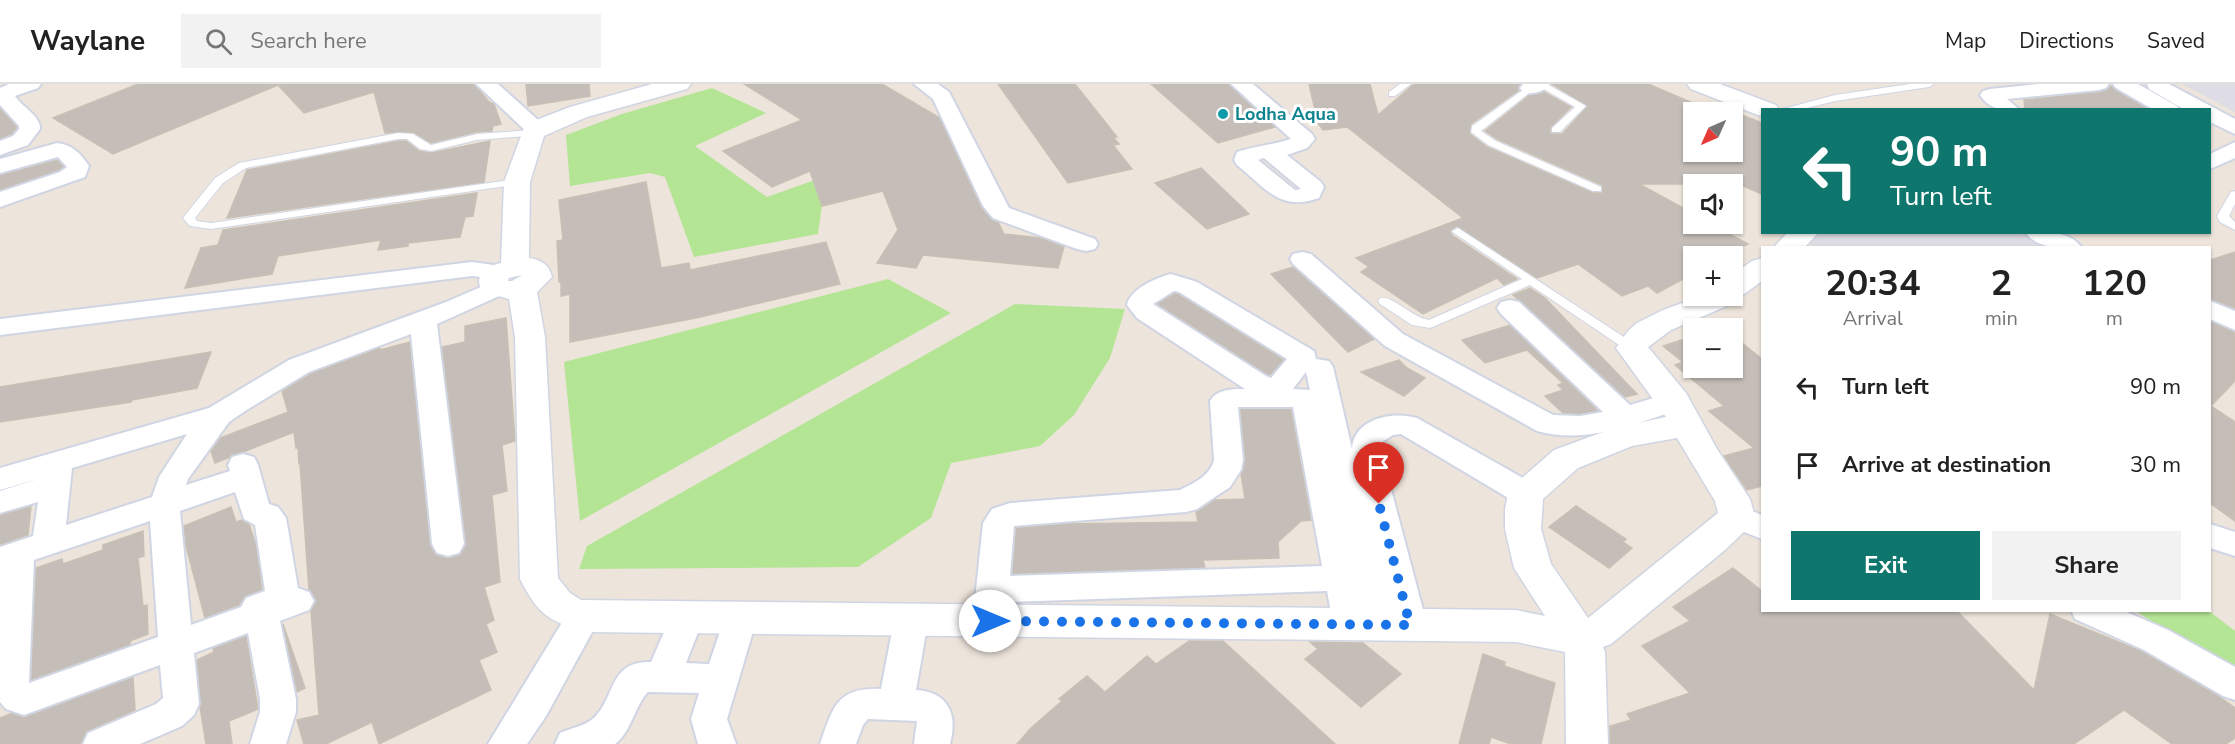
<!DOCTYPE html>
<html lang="en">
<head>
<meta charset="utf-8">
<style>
	:root { --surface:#fff; --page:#f2f2f2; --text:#222; --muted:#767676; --line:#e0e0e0; --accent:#0f766e }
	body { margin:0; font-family:"Nunito Sans",sans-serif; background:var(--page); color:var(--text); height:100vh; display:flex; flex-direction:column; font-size:22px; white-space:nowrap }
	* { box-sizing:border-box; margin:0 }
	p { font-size:20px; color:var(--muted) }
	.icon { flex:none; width:33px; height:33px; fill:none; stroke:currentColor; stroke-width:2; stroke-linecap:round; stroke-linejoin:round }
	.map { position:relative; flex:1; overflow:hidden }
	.sheet { position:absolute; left:1761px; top:162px; width:450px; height:366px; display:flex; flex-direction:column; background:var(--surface); border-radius:0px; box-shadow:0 2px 4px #0004 }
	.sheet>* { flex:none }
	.top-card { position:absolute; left:1761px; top:24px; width:450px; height:126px; border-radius:0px; box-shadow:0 2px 4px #0004; background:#0f766e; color:#fff; overflow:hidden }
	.needle { width:39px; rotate:225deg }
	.tools { position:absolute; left:1683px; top:18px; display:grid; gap:12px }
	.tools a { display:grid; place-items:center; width:60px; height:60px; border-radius:0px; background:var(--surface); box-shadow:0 2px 4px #0004; font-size:30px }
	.pin { position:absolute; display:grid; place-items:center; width:51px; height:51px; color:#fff; margin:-62px -26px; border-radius:50% 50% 50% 0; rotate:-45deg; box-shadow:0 0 6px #0007 }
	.pin .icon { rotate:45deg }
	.me { position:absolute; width:66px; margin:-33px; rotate:90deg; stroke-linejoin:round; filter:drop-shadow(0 0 4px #0008) }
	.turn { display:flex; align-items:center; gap:21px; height:126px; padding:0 30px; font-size:27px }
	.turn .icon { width:78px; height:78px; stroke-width:2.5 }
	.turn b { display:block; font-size:42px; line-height:51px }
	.eta { display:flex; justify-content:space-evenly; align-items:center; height:102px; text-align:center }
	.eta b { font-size:36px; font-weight:700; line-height:42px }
	.cta { display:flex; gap:12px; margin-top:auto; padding:12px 30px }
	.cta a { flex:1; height:69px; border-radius:0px; background:var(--accent); color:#fff; font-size:24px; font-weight:700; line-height:69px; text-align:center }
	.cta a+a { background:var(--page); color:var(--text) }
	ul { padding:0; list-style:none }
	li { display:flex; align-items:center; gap:18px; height:78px; padding:0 30px }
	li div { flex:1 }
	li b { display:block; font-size:22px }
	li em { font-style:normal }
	header { display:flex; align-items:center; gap:36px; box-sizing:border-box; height:84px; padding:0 30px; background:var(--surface); border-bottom:2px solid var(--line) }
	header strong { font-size:28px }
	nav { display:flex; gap:33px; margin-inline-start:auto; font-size:21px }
	.search { width:420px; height:54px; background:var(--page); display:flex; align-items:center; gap:15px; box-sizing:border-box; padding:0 21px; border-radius:0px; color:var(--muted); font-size:22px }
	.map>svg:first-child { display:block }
	.industrial { fill:#dedce5 }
	.green { fill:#b4e595 }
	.building { fill:#c5beb8; stroke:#c8c0b5; stroke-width:1.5 }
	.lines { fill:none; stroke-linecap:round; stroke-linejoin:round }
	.lane-casing { stroke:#d0d5e3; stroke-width:2 }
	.street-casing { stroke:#d0d5e3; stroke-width:4 }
	.secondary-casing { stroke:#d0d5e3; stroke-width:3 }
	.lane { fill:#fff; fill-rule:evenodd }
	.street { fill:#fff; fill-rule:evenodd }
	.secondary { fill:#fff; fill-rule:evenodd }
	.route { stroke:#1a73e8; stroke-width:10; stroke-dasharray:0 18 }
	.culture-dot { fill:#0f9aa8; stroke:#fff; stroke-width:2 }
	.labels { text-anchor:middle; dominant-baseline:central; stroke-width:6; stroke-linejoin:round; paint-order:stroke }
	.far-culture-label { font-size:18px; font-weight:bold; fill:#0d838f; stroke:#fff; text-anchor:start }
</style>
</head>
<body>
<header>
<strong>Waylane</strong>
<div class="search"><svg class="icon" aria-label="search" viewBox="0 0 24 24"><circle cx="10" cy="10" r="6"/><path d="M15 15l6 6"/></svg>Search here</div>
<nav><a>Map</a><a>Directions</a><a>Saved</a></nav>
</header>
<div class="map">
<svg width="2235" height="660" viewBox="0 0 2235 660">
	<rect width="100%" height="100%" fill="#ede4db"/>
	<g class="industrial">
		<path d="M2182,0h53v28z"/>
		<path d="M2017,148l32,15 -231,1 -10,-5 13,-10z"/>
	</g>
	<g class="green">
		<path d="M712,4l54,25 -71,33 72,51 59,-21 -8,58 -124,23 -29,-80 -15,-4 -80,13 -4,-51 56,-21z"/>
		<path d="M888,195l63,34 -371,208 -16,-159z"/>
		<path d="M1015,220l110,5 -15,49 -36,57 -34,31 -89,17 -20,55 -73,49 -279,2 8,-23z"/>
		<path d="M2136,527h73l26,20v45z"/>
	</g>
	<g class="building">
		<path d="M138,0h336l15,18 5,2 7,20 -8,2 -1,5 -16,1 -45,11 -18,-11 -28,1 -11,-41 -70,21 -26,-28 -165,69 -60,-36z"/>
		<path d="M526,0h63l1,12 -62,10z"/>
		<path d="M744,0h138l58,34 41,89 10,12 7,3 6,12 36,4 24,9 -6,21 -135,-13 -7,13 -39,-5 21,-33 -15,-39 -61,15 -12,-35 -38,16 -49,-36 79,-31z"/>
		<path d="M998,0h77l42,53h-4l6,7 -6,1 19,24 -64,14z"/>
		<path d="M1151,0h78l46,43 -57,16z"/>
		<path d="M1309,0h61l8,31 36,-31h106l-1,6 -48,34 -1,10 17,13 106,46h10l-1,-8 -105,-46 -12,-8 45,-36 14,-3 27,15 -21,21v6h12l26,-28 -36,-22h96l66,28h-20v40h38v-38l3,-2 27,11v71l-30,-13 -6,3h-87l55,30v10h17l37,20 -23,12h-31v17l-37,20 -9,-7 -26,10 -44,-32 -41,14 -80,-52 -7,5 2,4 65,44 -13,6 -7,-7 -74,36 -62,-42 8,-5 -13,-9 107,-40 -116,-91 -24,3 -14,-19 6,-1z"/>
		<path d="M2112,2l37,24h-124l-1,-10 75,-8z"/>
		<path d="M0,24l17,19 -5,7 -12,5z"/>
		<path d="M398,57h8l13,10 12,2 59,-12 -6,41 -257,36 20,-48z"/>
		<path d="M57,76l7,7 -5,3 -59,20v-15z"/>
		<path d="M1201,84l48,46 -42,15 -52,-46z"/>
		<path d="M646,98l15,86 28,-5 1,7 136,-28 14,42 -144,34 -126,24v-48l-9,2v-14h-2l-2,-41 6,-1 -4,-40z"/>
		<path d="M477,109l-4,23 -8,1 -5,20 -52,6v3l-30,4 3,-10 -103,16 -6,18 -87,14 16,-40 17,-3 5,-15z"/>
		<path d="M2235,168v57l-25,-10v-39z"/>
		<path d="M1293,183l81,72 -26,13 -77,-78z"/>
		<path d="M1530,204l15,10 92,96 -12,3 -112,-102z"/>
		<path d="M1174,209l4,1 106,66 -14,15 -3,-1 -110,-70z"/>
		<path d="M506,234l9,123 -13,4 5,46 -15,4 8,87 -16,5 10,33 -8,4 11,28 -18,8 12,30 -112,54 -7,-22 -46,22h-22l-7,-24 22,-5 -8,-104 5,-11 -7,-10 -9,-126h-1l-1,-17 -2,1 -2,-16 -79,31 -4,-12 9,-13 68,-26 -6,-21 28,-17 70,-26v2l30,-8 20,202 6,11 11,3 13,-3 6,-11 -24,-197 23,-5v-16z"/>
		<path d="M2210,237l25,11v49l-24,25 24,16v99l-25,-18z"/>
		<path d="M1510,241l88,86 -18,3 -17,-1 -18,-17 18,-6 -5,-5 5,-2 -36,-33 -42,13 -23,-23z"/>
		<path d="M1732,251l30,24v127l-15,4 -23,-34 30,-8 -45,-37 15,-5 -49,-41 8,-3 -20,-16 31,-10v32h38z"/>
		<path d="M211,268l-14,36 -65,12 -1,2 -131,20v-35z"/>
		<path d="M1399,276l8,8 18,10 -21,18 -43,-24z"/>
		<path d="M1240,325h51l20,111 -10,1 -23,21 1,16 -76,2 2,8 -193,6 4,-46 46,-4 136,-2 -2,-10 18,-12 31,-1 -4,-25 4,-14z"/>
		<path d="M31,422l-3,29 -28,10v-30z"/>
		<path d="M1576,422l50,33 -3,3 9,6 -23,20 -60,-41z"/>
		<path d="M231,423l5,15 6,-2 7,4 7,21 6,45 -17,6 -6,9 -34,13 -19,-72 -2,-20z"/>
		<path d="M143,447l1,25 -6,2 5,48 4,-1 1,29 -18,7v4l-99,35 5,-112 26,-9 1,5 40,-14v-5z"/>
		<path d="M1733,484l29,23v19h194l78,80 16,-76 93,38 75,44 17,12v30l-9,6h-54l-48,-34 -50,34h-464v-18l21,-6 -4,-6 63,-21 -48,-47 48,-25 -17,-14z"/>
		<path d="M283,540l22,64 -8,4z"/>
		<path d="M246,552l12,73 -29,12 3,23h-26l-6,-37 -3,-47 17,-8 -1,-4z"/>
		<path d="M1189,557h34l112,103h-318l14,-16 31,-27 -3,-2 28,-23 18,16 42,-36 9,8z"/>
		<path d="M1310,558l53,1 38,31 -40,33 -56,-48 13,-10z"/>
		<path d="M1483,570l22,8 -1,4 51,17 -14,61h-30l-20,-7 -2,7h-30z"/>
		<path d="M133,593l2,33 -48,21 -6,13h-81v-26l12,-5 13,4z"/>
	</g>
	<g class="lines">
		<defs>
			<g id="lane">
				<path d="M1400,0h11l-16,12h-6v-4z"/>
				<path d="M1535,0h12l39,22 -26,26h-8v-4l23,-21z"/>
				<path d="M1910,0h24l-5,3 -94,14 -36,9h-20l56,-15z"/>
				<path d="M1530,1l3,1v4l-52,41 15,10 105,46v4h-8l-105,-46 -17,-13 1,-6z"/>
				<path d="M533,46l4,1v4l-60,5 -46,11 -11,-2 -13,-10h-9l-152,29 -23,15 -28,35 2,3 14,2 306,-44 5,3 -1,2 -310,45 -21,-3 -7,-8 32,-40 24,-15 159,-30 15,1 18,11 46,-11z"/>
				<path d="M2235,107v13l-6,12 6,6v8l-15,-8 -3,-6 14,-24z"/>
				<path d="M1458,144l178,117 2,3 -2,3h-8l-98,-66 -100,43 -18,-3 -32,-21 -2,-3 2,-3c14,-2 32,20 49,22l93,-41 -68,-46 -2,-2z"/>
			</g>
			<g id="street">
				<path d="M9,0h32l-3,4 -23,8c7,11 26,20 25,33l-12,16 -28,10v-14l13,-5 6,-7v-3l-19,-21v-17z"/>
				<path d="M476,0h22l50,45 -3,5 -8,1 -8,-1z"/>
				<path d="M914,0h24l11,8 60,116 86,31 3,5 -3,5 -9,2 -9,-2 -84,-31 -10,-12 -50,-107z"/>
				<path d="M1231,0h22l59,50 3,5 -8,9 -20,7 34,27 3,5 -5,11c-40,14 -53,-10 -82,-33l-3,-5 3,-8c19,-6 35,-7 54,-13zM1264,74l37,31 -6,1 -37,-30z"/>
				<path d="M1523,0h27c-6,8 -18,11 -27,8l-3,-4z"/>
				<path d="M2039,0h70l-3,4 -7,2 -92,9 13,11c-18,0 -29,1 -40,-15l3,-4 7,-2z"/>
				<path d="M2113,0h25l39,22 3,4h-26l-38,-22z"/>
				<path d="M2147,0h22l66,35v15l-25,-12v-12h-25l-36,-21z"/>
				<path d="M2235,58v16l-25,11v-15z"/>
				<path d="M57,59c16,2 23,10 32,23l-4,11 -85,30v-15l60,-20 7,-5 -9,-10 -58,16v-14z"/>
				<path d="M2025,148c19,0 45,-2 57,16 -19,0 -44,2 -57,-16z"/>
				<path d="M1302,168l9,2 92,80 150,81 27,1 23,-4 -102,-98 -4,-6 4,-6 9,-2 9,2 111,103 44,-13 10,2 4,7 -4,7c-47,15 -97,37 -147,23l-152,-85 -92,-82 -3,-5 3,-5z"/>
				<path d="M472,178l36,5 3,5 -3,5 -9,2 -27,-3 -472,59v-16z"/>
				<path d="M1171,190l26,8 117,69 2,8 13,2 4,6 19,82c2,-31 41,-38 65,-31l120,68 4,8 -4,8 -11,3 -11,-3 -114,-68 -8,1 -11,7 1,17 44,166 -5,10 -12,4 -12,-4 -5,-11 -5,10 -12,4 -13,-6 -13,6 -12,-4 -5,-10 -6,-33 -319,11 -1,19 -5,10 -12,4 -12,-4 -5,-10 3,-31 7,-67 9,-14 18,-6 170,-13c14,-7 30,-14 34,-30l-4,-59c7,-12 22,-12 35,-12l-108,-71 -10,-13c3,-16 29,-27 44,-31zM1174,207l5,1 108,67 -16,19 -5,-2 -113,-72zM1306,288l4,18 -17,-1zM1238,323h55l29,159 -312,10 4,-50 172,-14 11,-3 33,-22 11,-17 2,-10z"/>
				<path d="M497,196l9,3 4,5 -4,5 -69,31 27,220 -5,9 -11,3 -11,-3 -5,-9 -21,-210 -102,38 -64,39 -16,11 -41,57 -2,6 44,-14 -2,-6 4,-8 11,-3 11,3 4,8 11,39 9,3 8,11 12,70 11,4 5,9 -5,9 -29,11 16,78v13l-10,32h-36l10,-32v-13l-12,-66 -54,20 5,51 -5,11 -12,11 -42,18h-57l5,-11 68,-29 7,-6 -3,-33 -136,50 -18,-6 -6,-7v-155l33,-11 5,-34 -38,11v-22l41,-13 -41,12v-22l209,-60 80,-48 157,-58zM187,350l-28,43 -7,20 -86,28 6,-57zM235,408l9,27 11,6 10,66 -19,7 -5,9 -50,18 -11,-114zM150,437l8,116 -129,46 5,-123z"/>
				<path d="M2210,217l25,10v19l-25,-11z"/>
				<path d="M1737,421l25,10v24l-36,-14 -5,-8 5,-8z"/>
				<path d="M2210,440l25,8v24l-25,-8z"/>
				<path d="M584,519l12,3 5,10 -55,100 -19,28h-39l84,-138z"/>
				<path d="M687,519l12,4 5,10 -18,46 23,1 19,-56 12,-4 12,4 5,10 -30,101 9,25h-38l-7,-25 8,-26 -51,-1c-14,15 -16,39 -33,52h-60l5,-11c11,-5 26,-7 35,-16 21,-22 14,-56 56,-55l24,-55z"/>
				<path d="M911,523l12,4 5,10 -12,69c33,2 42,25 34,54h-36l3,-23 -49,-2 -5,6 -7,19h-36c13,-37 17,-57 61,-55l13,-68 5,-10z"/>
				<path d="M2071,526h51l46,20 67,37v33l-12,-4 -79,-46 -69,-31z"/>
			</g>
			<g id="secondary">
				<path d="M652,0h39l-4,5 -100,28 -43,19 -14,46 -1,76c12,2 20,6 23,19l-15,15 8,45 13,241 12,15 11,7 935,10 29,6 -31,-48 -9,-39v-20l3,-15 6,-9 40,-35 60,-22 52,-11 -50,-69 12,-17 9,-8 26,-13 39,-14h30v-21l20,-14 10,-3v23l-22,16 -4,5 -65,28 -23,17 38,46 31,56 33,50 5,18 -5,9 -25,24 -114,94 -8,3 2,5 3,92h-42l-1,-92 -49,-10 -932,-10c-37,-12 -46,-18 -64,-53l-5,-242 -6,-38 -26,-7c-11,-15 3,-26 18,-29l3,-81 20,-54 10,-7 36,-14zM522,191l-10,6h-4l1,-3zM1677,354l38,63 3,12 -130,105 -37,-54 -10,-35 2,-30 35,-31 54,-22z"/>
				<path d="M1687,0h33l56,21 3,5h-17v6l-4,-1 -67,-26z"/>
				<path d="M1788,148h31l-15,16h-31z"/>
			</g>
		</defs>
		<use href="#lane" class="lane-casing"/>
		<use href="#street" class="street-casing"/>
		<use href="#secondary" class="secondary-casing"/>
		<use href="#lane" class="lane"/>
		<use href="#street" class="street"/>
		<use href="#secondary" class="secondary"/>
	</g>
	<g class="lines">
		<path class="route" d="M990,537l420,4 -31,-121"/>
	</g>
	<circle class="culture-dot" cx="1223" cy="30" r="6"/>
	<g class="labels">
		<g class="far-culture-label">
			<text x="1235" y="30">Lodha Aqua</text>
		</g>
	</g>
</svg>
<div class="tools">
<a><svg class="needle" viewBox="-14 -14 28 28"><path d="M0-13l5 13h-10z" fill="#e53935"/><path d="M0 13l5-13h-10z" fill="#767676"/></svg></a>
<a><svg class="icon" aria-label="sound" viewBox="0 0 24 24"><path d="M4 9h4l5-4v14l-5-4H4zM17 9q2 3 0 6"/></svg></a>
<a>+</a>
<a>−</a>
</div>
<div class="pin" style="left:1379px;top:420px;background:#d93025"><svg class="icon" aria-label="arrive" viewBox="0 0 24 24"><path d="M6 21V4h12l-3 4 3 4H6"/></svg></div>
<svg class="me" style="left:990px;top:537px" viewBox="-20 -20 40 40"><circle r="19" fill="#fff"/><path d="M0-13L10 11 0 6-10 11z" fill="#1a73e8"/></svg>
<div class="top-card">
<div class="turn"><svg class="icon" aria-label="left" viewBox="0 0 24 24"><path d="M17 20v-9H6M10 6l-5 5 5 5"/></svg><div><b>90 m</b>Turn left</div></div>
</div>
<section class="sheet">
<div class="eta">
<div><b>20:34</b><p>Arrival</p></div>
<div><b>2</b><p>min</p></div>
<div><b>120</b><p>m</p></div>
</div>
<ul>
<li><svg class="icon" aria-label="left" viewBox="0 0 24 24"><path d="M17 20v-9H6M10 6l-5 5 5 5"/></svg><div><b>Turn left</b></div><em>90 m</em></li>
<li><svg class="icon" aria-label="arrive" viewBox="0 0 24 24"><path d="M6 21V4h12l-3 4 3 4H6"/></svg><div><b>Arrive at destination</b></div><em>30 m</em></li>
</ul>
<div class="cta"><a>Exit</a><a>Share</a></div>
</section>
</div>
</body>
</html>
